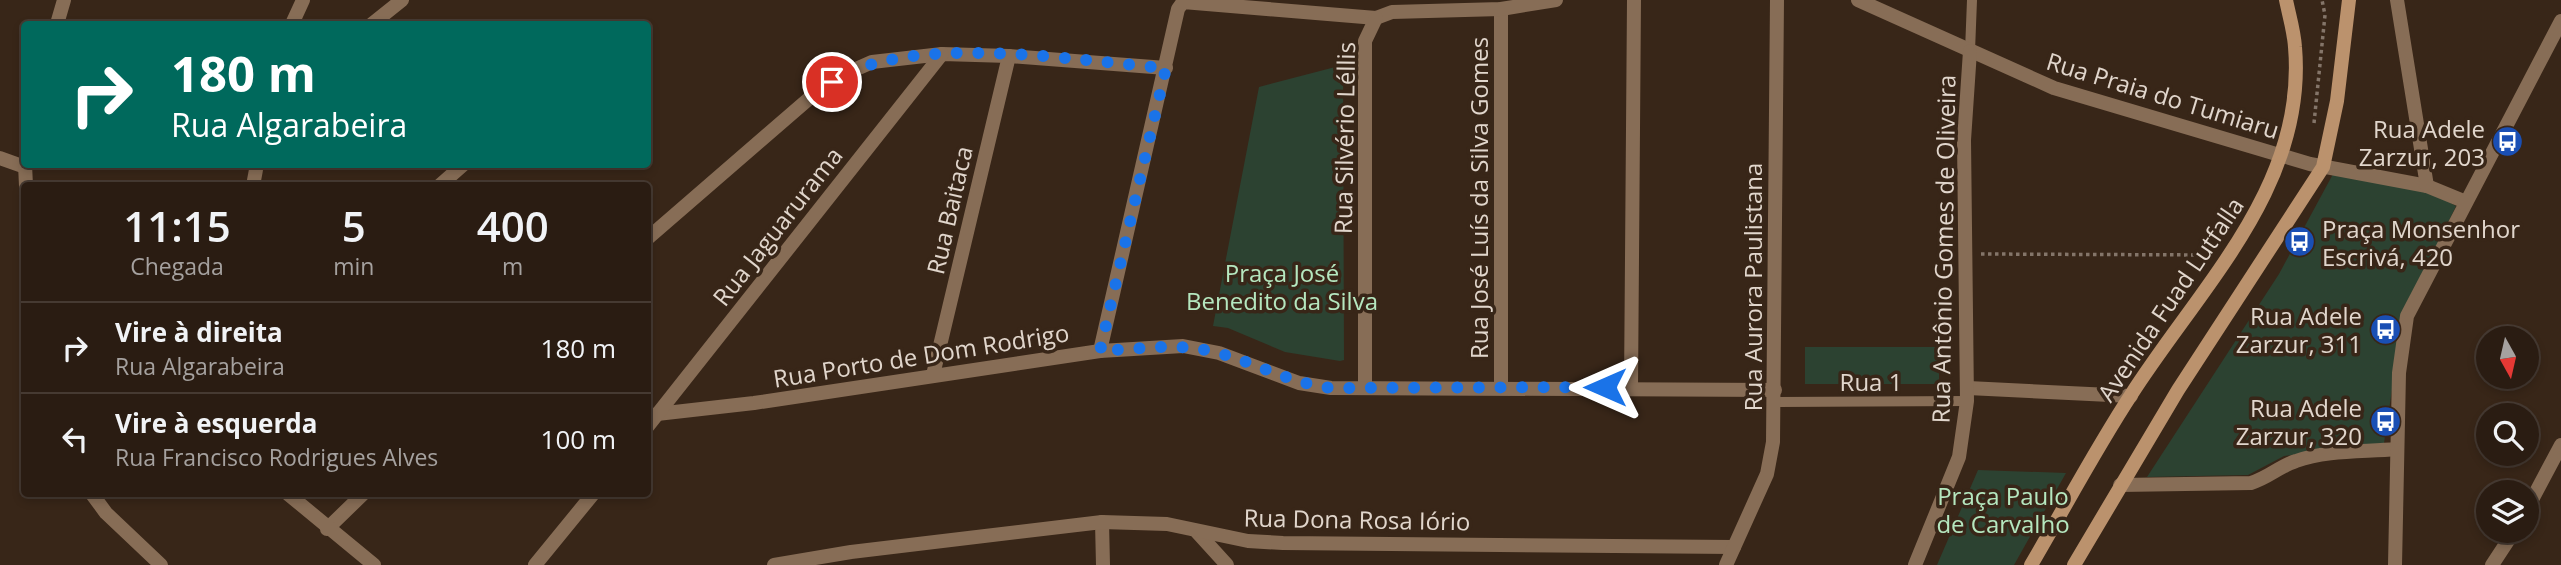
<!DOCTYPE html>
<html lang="pt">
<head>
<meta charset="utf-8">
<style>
	:root { --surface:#2a1c12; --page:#32251b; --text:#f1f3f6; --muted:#a5a19f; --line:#463a32 }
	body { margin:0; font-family:"Open Sans",sans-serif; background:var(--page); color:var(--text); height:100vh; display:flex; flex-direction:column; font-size:26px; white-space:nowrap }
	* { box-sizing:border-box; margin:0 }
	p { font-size:23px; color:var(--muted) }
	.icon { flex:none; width:38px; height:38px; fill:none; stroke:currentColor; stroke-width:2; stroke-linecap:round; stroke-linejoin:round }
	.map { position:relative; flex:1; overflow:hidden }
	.panel { position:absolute; left:21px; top:182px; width:630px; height:315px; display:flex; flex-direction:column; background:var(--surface); border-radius:7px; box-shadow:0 4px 10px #0003,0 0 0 2px var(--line) }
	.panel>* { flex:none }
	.banner { position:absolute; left:21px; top:21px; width:630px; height:147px; border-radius:7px; box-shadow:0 4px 10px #0003,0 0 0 2px var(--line); background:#00695c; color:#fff; overflow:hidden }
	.needle { width:46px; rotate:172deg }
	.controls { position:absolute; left:2476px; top:326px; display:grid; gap:14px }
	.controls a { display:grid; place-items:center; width:63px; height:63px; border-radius:50%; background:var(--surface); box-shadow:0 4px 10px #0003,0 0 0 2px var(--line); font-size:35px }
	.pin { position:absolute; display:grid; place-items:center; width:60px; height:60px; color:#fff; margin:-30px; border:4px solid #fff; border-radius:50%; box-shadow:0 2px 7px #0007 }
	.me { position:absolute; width:77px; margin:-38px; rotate:270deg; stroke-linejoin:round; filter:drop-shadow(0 0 5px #0008) }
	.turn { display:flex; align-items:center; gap:24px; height:147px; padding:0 35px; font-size:32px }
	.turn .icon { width:91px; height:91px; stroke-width:2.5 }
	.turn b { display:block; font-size:49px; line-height:60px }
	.eta { display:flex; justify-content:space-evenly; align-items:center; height:119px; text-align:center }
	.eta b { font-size:42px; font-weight:600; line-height:49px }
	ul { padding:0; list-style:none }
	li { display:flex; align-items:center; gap:21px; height:91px; padding:0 35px; border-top:2px solid var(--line) }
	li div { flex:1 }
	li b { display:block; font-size:26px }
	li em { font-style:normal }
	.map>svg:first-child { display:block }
	.green { fill:#2c4231 }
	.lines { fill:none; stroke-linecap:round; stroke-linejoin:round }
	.path { stroke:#847569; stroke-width:3.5; stroke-dasharray:3.5 3.5; stroke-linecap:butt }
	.service { stroke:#876d56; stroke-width:10 }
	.minor { stroke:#876d56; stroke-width:14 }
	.tertiary { stroke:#876d56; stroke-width:14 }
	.secondary { stroke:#bb926d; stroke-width:14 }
	.route { stroke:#1a73e8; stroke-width:12; stroke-dasharray:0 21.6 }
	.labels { text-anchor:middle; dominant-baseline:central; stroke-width:7; stroke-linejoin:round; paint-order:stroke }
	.street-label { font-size:24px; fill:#e1d6cc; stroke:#382618 }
	.poi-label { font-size:24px; fill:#e1d6cc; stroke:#382618; text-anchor:end }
	.park-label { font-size:24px; fill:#b5e7bf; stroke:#382618 }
</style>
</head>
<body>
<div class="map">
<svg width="2561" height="565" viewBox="0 0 2561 565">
	<rect width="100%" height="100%" fill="#382618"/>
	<g class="green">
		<path d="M1343,65l1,295 -4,1 -55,-9 -57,-24 -15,-2 46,-239z"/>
		<path d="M2333,174l94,16 29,16 -53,111 -19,126 -100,13 -36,19 -101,2 132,-203z"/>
		<rect x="1805" y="347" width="134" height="37"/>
		<path d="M1978,470l88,3 -52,92h-77z"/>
	</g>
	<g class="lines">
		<g class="path">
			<path d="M2314,123l11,-108 -3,-15"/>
			<path d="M1981,254l231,1"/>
		</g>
		<g class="service">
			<path d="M1970,51l2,-51"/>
			<path d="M1775,402l192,-1"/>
		</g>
		<g class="minor">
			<path d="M1858,0l196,88 256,76 117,22 39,16"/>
			<path d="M2397,0l30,186"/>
			<path d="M1501,9v378"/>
			<path d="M372,24l30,-24"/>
			<path d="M0,158l25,9"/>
			<path d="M439,186l25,-22"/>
			<path d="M648,238l171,-148 26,-16 27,-12 70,-8 67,2 157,12"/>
			<path d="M1100,351l78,-342 5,-7 193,16 16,-6 109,-3 55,-9"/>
			<path d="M933,375l76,-319"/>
			<path d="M1365,387v-346l11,-23"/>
			<path d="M1631,387l3,-387"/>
			<path d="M1968,388l163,8"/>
			<path d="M657,414l97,-11 346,-52 83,-5 36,7 80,30 32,5 444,2"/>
			<path d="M648,426l294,-372"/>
			<path d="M2120,485l131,-2c17,-5 29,-17 45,-22 30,-11 68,-9 100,-12"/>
			<path d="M2527,509l34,-64"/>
			<path d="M1102,522l1,43"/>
			<path d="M327,529l36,-35"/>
			<path d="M1197,532l30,33"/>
			<path d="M535,565l58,-71"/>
			<path d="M774,565l77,-13 251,-30 65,2 81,17 35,2 451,4"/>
			<path d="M1726,565l41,-91 6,-32 4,-442"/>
			<path d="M1915,565l44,-108 8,-56 -3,-261 6,-89"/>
			<path d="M2395,565l4,-192 8,-57 154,-295"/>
			<path d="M2492,565l23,-35"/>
		</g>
		<g class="tertiary">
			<path d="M57,24l7,-24"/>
			<path d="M292,24l11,-24"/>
			<path d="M25,164l1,22"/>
			<path d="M253,186l4,-22"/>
			<path d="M92,494l14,19 55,52"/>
			<path d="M288,494l86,71"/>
		</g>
		<g class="secondary">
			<path d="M2031,565c33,-56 64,-115 100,-170 69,-108 176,-209 164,-348 -1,-16 -6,-32 -9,-47"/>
			<path d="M2074,565l104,-175 145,-223 14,-66 12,-101"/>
		</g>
	</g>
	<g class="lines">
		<path class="route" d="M832,82c78,-51 243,-21 334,-14l-66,283c40,-2 80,-9 118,2 42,11 67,29 113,35l274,-1"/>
	</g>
	<defs>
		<symbol id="bus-disc" viewBox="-11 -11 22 22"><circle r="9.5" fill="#1a4fb4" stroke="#382618"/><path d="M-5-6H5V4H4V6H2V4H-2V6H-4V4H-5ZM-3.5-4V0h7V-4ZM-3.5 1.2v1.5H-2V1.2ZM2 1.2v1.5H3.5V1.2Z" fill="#fff"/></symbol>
	</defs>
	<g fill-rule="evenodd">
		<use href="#bus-disc" x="2490" y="124" width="35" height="35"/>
		<use href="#bus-disc" x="2282" y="224" width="35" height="35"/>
		<use href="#bus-disc" x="2368" y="312" width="35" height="35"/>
		<use href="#bus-disc" x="2368" y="404" width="35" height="35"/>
	</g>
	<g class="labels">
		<g class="street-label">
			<text transform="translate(2163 95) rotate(17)">Rua Praia do Tumiaru</text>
			<text transform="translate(1344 138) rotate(-89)">Rua Silvério Léllis</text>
			<text transform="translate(1478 198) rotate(-90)">Rua José Luís da Silva Gomes</text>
			<text transform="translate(949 210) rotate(-77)">Rua Baitaca</text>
			<text transform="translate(777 226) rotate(-52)">Rua Jaguarurama</text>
			<text transform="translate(1943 249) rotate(-89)">Rua Antônio Gomes de Oliveira</text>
			<text transform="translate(1752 287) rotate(-90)">Rua Aurora Paulistana</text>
			<text transform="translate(2170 299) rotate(-56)">Avenida Fuad Lutfalla</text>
			<text transform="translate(921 355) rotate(-9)">Rua Porto de Dom Rodrigo</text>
			<text x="1871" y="381">Rua 1</text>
			<text transform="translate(1357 519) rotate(1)">Rua Dona Rosa Iório</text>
		</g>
		<g class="poi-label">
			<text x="2485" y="128">Rua Adele<tspan x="2485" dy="28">Zarzur, 203</tspan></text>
			<text x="2322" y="228" text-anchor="start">Praça Monsenhor<tspan x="2322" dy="28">Escrivá, 420</tspan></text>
			<text x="2362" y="315">Rua Adele<tspan x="2362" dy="28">Zarzur, 311</tspan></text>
			<text x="2362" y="407">Rua Adele<tspan x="2362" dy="28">Zarzur, 320</tspan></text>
		</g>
		<g class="park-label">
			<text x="1282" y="272">Praça José<tspan x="1282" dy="28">Benedito da Silva</tspan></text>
			<text x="2003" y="495">Praça Paulo<tspan x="2003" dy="28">de Carvalho</tspan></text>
		</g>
	</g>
</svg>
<div class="controls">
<a><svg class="needle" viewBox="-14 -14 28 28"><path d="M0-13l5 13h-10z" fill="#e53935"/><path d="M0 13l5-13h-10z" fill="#a5a19f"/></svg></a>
<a><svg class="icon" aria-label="search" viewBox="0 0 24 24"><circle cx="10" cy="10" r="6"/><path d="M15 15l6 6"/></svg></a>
<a><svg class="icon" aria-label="layers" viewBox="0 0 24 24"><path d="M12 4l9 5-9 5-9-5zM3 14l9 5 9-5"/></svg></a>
</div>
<div class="pin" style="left:832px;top:82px;background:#d93025"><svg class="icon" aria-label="arrive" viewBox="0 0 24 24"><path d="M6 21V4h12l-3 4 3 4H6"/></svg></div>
<svg class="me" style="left:1605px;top:387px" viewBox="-20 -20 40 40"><path d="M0-17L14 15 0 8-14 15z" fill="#1a73e8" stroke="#fff" stroke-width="4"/></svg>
<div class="banner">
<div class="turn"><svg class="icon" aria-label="right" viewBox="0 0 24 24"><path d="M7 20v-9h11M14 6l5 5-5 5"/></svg><div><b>180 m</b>Rua Algarabeira</div></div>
</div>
<section class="panel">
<div class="eta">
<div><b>11:15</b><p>Chegada</p></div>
<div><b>5</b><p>min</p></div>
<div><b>400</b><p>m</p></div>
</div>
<ul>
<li><svg class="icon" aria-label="right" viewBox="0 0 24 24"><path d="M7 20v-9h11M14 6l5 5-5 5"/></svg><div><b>Vire à direita</b><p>Rua Algarabeira</p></div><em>180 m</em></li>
<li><svg class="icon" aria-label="left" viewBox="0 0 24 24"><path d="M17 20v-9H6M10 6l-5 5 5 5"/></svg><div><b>Vire à esquerda</b><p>Rua Francisco Rodrigues Alves</p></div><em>100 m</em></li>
</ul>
</section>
</div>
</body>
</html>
